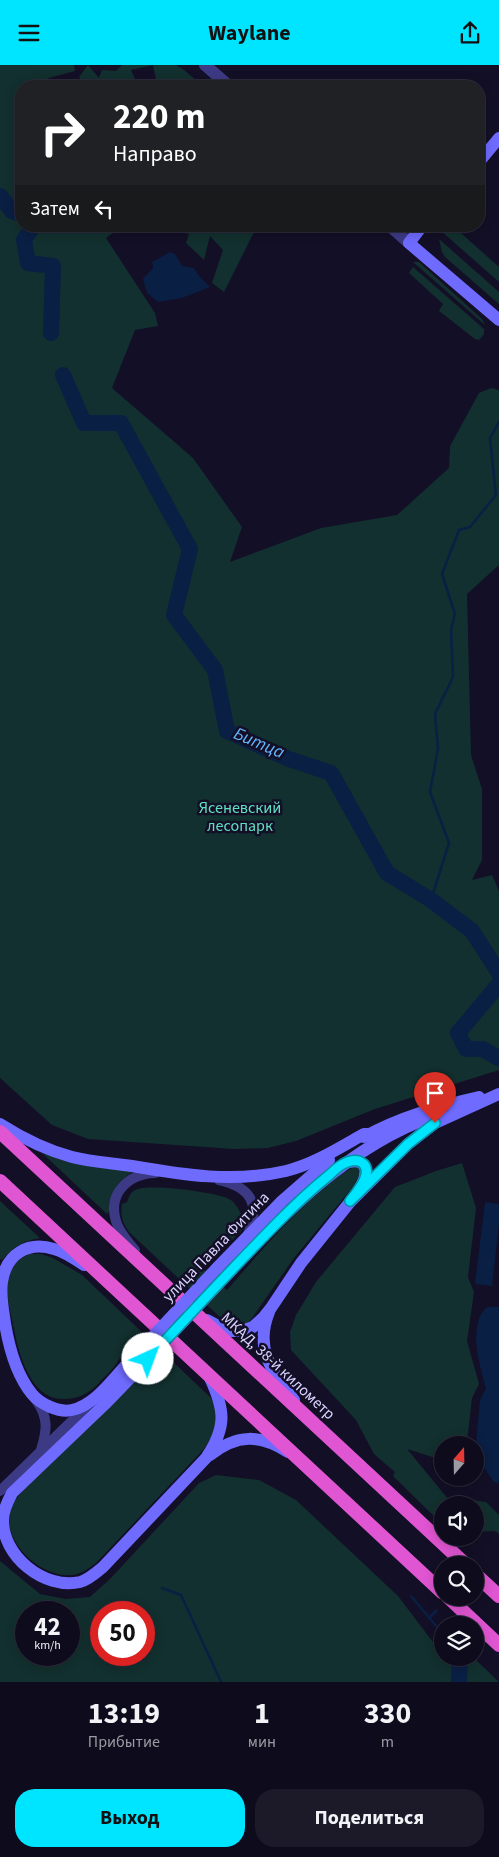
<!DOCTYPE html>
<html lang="ru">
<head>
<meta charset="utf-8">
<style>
	:root { --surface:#0e0b1c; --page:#1c1929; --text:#f1f3f6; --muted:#9b9ba3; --line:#2e2b3b; --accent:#00e5ff }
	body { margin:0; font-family:"Source Sans 3",sans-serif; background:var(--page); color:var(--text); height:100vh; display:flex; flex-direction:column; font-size:19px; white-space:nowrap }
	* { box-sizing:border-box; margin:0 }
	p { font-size:16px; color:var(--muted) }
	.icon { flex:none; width:28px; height:28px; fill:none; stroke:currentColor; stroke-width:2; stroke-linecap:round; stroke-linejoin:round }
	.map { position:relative; height:1617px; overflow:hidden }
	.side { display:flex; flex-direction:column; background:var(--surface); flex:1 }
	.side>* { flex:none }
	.guide { position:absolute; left:15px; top:15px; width:470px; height:152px; border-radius:20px; box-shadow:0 2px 12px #0003,0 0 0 1px var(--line); background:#202124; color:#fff; overflow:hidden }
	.needle { width:32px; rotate:20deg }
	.controls { position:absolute; left:434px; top:1371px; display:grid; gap:10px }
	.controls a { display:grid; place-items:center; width:50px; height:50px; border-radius:50%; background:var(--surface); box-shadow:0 2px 12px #0003,0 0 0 1px var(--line); font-size:25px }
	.speed { position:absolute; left:15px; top:1536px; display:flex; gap:10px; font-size:25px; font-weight:700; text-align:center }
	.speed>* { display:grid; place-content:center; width:65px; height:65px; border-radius:50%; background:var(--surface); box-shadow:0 2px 12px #0003,0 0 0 1px var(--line); line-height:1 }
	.speed small { font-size:12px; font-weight:400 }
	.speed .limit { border:8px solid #d22; background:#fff; color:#111 }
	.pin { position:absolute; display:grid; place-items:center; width:42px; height:42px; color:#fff; margin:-51px -21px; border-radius:50% 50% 50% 0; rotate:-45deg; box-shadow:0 0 5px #0007 }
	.pin .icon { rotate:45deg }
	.me { position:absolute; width:55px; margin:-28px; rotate:43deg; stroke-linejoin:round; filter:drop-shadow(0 0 4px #0008) }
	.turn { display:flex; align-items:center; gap:18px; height:105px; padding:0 15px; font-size:22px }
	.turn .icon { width:65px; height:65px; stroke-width:2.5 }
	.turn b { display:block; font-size:35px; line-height:42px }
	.then { display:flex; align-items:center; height:48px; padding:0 15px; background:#0003; gap:10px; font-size:19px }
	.eta { display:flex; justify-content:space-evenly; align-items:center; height:85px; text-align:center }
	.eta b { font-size:30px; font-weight:700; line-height:35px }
	.action { display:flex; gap:10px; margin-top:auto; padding:10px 15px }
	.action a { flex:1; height:58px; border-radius:20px; background:var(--accent); color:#111; font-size:20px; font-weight:700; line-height:58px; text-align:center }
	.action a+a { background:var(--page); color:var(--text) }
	header { display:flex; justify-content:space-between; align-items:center; height:65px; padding:0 15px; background:var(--accent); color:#111; font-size:22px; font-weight:700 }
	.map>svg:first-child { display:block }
	.green { fill:#12302f; fill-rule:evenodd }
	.water { fill:#0a1f44 }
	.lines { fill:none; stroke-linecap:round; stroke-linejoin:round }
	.stream { stroke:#0a1f44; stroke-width:2.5 }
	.river { stroke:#0a1f44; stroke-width:16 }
	.minor { stroke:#3d3a85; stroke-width:10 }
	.tertiary { stroke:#3d3a85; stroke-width:12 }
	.secondary { stroke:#6f6bff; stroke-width:12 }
	.trunk { stroke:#e055d1; stroke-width:14 }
	.secondary-bridge { stroke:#6f6bff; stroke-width:12 }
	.route-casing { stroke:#0095a6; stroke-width:12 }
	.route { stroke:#00e5ff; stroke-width:9 }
	.labels { text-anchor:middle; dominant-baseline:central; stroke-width:5; stroke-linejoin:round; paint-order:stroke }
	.park-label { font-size:16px; fill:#5fe0c0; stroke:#130f26 }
	.street-label { font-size:16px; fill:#d9d4ff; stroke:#130f26 }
	.water-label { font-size:18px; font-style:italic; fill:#62b6ff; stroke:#130f26 }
</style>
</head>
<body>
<header><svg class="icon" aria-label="menu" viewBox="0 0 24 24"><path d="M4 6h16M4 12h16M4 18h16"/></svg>Waylane<svg class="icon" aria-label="share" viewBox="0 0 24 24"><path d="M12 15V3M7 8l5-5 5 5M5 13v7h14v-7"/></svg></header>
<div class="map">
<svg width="499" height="1617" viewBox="0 0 499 1617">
	<rect width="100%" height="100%" fill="#130f26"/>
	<g class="green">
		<path d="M0,0h74l1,6 -26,7 -7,5 1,3h-22v140h101l-16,12 49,75 3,13 -23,4 -23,58 81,70 49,69 -12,35 91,-34 76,-13 52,-47 1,-22 29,-53 12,-5 8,2v-11v186l-32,29 4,161 11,34v71l-10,20 20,-5 7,16v179l-124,39 -79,32 -28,7 -34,1 -146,-10 -36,-14 -52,-47z"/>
		<path d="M88,0l11,13 3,-8 14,1 6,-6h54l8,5 19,16h-39l1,-7 -9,1 -3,-15 -22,5 7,16h-53l-6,-9z"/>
		<path d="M165,161h92l-33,66 -12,-9 11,-33 -13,-14 -6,24 -18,-17 3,-9z"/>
		<path d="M440,161h13l46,41v15l-59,-52z"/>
		<path d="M439,174l60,53v12l-54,-47 -3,-5z"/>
		<path d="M413,197h6l63,57 3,6z"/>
		<path d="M413,202l71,62v5l-5,6 -4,-1 -36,-28 4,-7 -34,-31z"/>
		<path d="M41,1087l93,19c-11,7 -19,14 -22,27 -2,6 0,11 -5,16z"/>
		<path d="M462,1098l14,45 -8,69 6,15 -7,49 12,43 -7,14 -5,44 -3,3h-22v15l-35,-11 46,56h-11v19l-49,-48 2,-4 -21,-18 -18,-34 -65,-70 -1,-18 6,-17 20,-33 79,-95 41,-16z"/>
		<path d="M356,1101l3,3 1,5 -8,14 -58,70 -44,63c-10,7 -18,4 -28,-2l-93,-87c-6,-9 -9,-16 -7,-28l5,-2c2,-5 3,-9 8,-12 12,-7 81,2 94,9 6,3 9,9 12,15l-4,14 5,2 -39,39 24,21c27,-31 53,-62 83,-90 15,-13 28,-26 46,-34z"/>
		<path d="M0,1136l40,37c-17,3 -27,9 -38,22l-2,-1z"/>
		<path d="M30,1189h11l12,4 29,17 129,123c11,17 4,36 -8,52l-107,113c-9,7 -19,14 -32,12 -25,-2 -56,-29 -55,-57 1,-12 8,-21 16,-30l111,-107 6,-2 -22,-21c-5,10 -14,17 -22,26 -9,9 -20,15 -34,15 -35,1 -46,-49 -51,-75 -4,-17 -9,-36 -2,-53 4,-9 10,-13 19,-17z"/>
		<path d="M216,1410l43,5 37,20 102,96 44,58v3l3,1 7,8 22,-8 25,24h-499v-121l40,33 26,5 24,-2 20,-18 89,-96zM26,1548h43v42h-43zM101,1548h43v42h-43z"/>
		<path d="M472,1435l14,2 13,13v19l-4,-3 -20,1v-27h-10z"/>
	</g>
	<g class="water">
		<path d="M170,187l5,2 7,12 12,2 5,8 11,11 -28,11 -24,4 -11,-9 -4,-14 10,-11 -1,-6z"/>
		<path d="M485,1137l14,2v20l-7,62 -17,-2z"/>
		<path d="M487,1242h12v176l-5,-1 -19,-27 5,-55 6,-12c-6,-21 -19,-64 1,-81z"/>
	</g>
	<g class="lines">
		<g class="stream">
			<path d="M431,835l18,-57 -19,-51 8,-43 -3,-35 18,-37 -2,-47 4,-16 -13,-40 17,-44 11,-3 26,-32 -6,-57 9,-16"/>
			<path d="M162,1523l19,7 40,87"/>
			<path d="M411,1531l31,37"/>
			<path d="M429,1553l8,-8"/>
			<path d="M456,1592l5,11"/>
		</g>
		<g class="river">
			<path d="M0,131l12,15 9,3"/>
			<path d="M33,161l-9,14 4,23 25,3 -2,67"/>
			<path d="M63,310l21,48h37l69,126 -16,66 41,55 12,61 62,28 42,14 56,100 44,27 41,31 27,42"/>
			<path d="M498,993l-15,-9h-17l-8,-16 41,-49"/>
			<path d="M459,1617l1,-24"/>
		</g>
		<g class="minor">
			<path d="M219,1115c31,7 42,23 29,54"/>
			<path d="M135,1185c-7,-8 -14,-16 -18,-26 -11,-30 11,-50 38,-51"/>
			<path d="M36,1335c13,18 11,30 5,50"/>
			<path d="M0,1426l87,-85"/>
		</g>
		<g class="tertiary">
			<path d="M205,0l24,21"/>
			<path d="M390,161l19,17"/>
		</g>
		<g class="secondary">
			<path d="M479,97l20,-24"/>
			<path d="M422,161l-13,17 90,77"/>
			<path d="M0,1059c22,14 46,26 72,33 20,5 40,6 60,9 52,9 102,17 154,5 28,-7 53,-23 78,-37h6"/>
			<path d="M364,1072c36,-20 75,-31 115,-40"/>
			<path d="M345,1098c23,-7 25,9 14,26"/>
			<path d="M84,1200c-9,-6 -19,-13 -30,-16 -26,-8 -48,5 -52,33 -2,14 1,27 3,41 4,25 11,51 27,71 8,10 27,19 40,16 23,-5 40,-30 55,-46"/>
			<path d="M217,1203l65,-67 47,-41"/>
			<path d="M226,1211c61,-65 121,-129 207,-160"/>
			<path d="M269,1247c-15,37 3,59 25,88"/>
			<path d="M207,1255l13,7 12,4h10l11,-4 10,-9 8,-10 30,-45 49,-61 58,-58 27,-21 64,-29"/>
			<path d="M136,1307l-31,32 -93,89c-4,8 -9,17 -9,26 -1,37 41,71 77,63 8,-2 16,-9 23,-15l103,-109c21,-31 19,-48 4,-80"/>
			<path d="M210,1390c27,-21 50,-21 78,-3"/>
		</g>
		<g class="trunk">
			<path d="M0,1067l466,433"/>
			<path d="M0,1116l442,411"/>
			<path d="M475,1509l24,22"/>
			<path d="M448,1532l51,48"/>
		</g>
		<g class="secondary-bridge">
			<path d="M127,1299l90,-96"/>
			<path d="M136,1307l90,-96"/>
		</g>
	</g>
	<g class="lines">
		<defs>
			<path id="route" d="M148,1294c45,-48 89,-96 135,-142 14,-14 29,-28 45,-41 5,-4 9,-9 15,-12 5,-3 13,-5 18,-2 15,9 -5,31 -11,39l58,-57 27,-21"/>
		</defs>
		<use href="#route" class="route-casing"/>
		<use href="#route" class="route"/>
	</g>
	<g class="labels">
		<g class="park-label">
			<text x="240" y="743">Ясеневский<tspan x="240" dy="18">лесопарк</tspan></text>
		</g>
		<g class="street-label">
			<text transform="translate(216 1182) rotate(-46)">улица Павла Фитина</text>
			<text transform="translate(278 1301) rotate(43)">МКАД, 38-й километр</text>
		</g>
		<g class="water-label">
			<text transform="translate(259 678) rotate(23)">Битца</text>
		</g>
	</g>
</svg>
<div class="controls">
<a><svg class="needle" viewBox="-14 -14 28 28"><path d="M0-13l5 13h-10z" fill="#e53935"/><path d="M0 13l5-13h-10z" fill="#9b9ba3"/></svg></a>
<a><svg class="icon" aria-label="sound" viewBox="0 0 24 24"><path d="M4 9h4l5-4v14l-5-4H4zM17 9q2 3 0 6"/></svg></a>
<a><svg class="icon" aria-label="search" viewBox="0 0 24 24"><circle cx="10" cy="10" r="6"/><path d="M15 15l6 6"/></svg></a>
<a><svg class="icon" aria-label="layers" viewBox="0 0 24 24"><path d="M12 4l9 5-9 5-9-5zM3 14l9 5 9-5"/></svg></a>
</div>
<div class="speed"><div>42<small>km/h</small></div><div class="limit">50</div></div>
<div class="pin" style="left:435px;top:1058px;background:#d93025"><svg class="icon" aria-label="arrive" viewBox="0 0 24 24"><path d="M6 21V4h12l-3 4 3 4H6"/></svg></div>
<svg class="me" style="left:148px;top:1294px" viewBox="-20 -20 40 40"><circle r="19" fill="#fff"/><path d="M0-13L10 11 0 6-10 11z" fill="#00e5ff"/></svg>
<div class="guide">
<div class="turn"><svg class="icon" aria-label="right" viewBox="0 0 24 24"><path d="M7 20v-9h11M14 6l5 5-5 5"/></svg><div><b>220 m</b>Направо</div></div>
<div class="then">Затем<svg class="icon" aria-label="left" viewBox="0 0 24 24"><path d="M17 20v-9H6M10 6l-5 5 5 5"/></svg></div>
</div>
</div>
<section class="side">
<div class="eta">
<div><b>13:19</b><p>Прибытие</p></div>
<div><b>1</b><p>мин</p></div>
<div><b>330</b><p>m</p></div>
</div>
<div class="action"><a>Выход</a><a>Поделиться</a></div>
</section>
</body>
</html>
